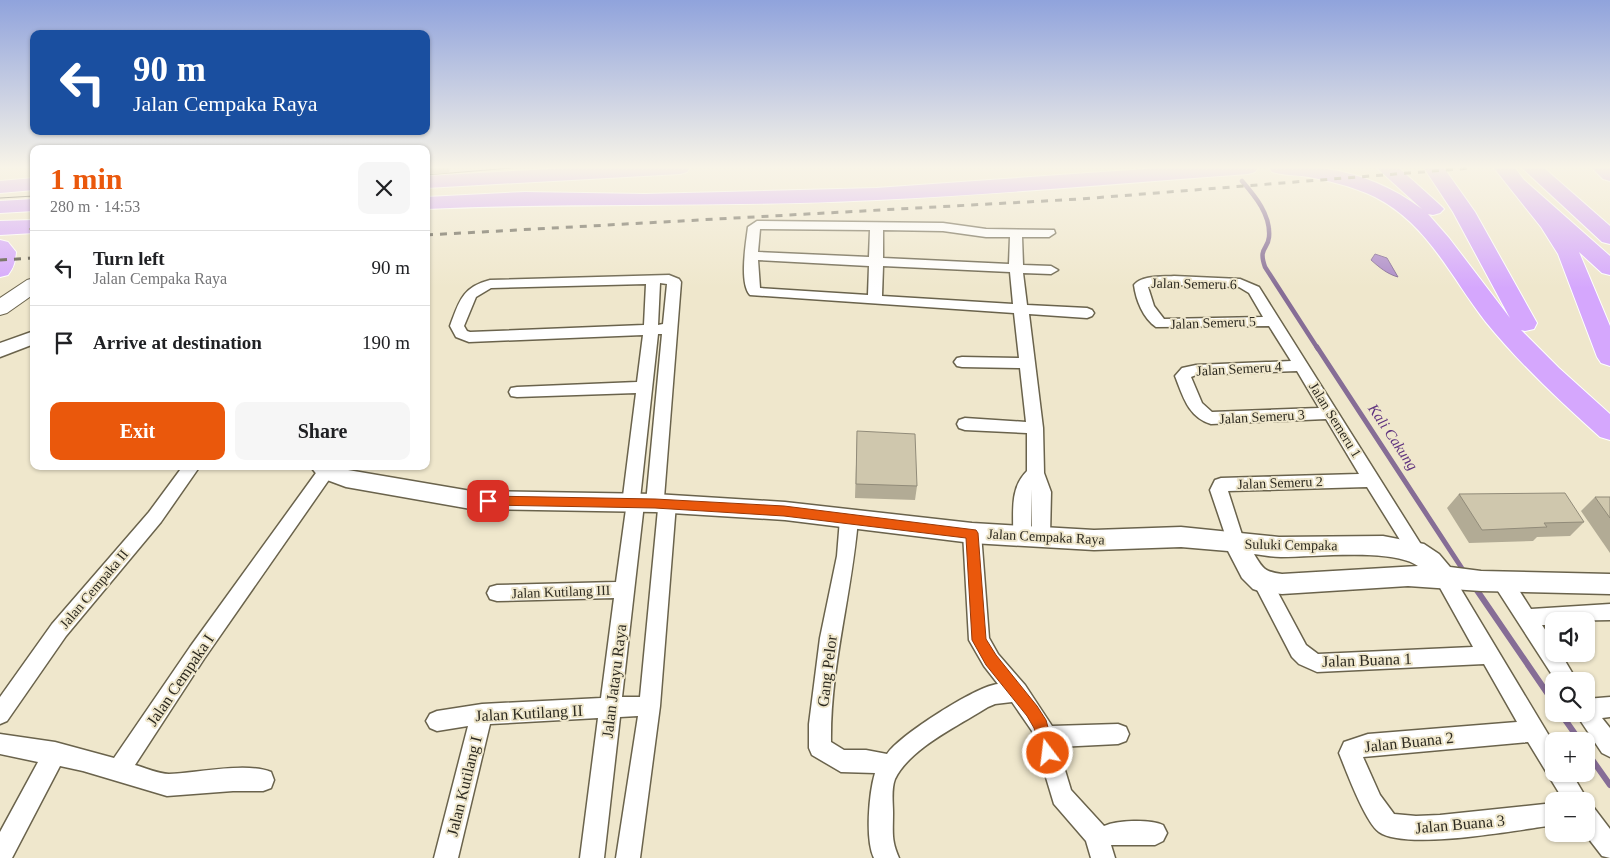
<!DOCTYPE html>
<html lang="en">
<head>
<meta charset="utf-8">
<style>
	:root { --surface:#fff; --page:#f6f6f6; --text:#202124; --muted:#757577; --line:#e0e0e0; --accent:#ea580c }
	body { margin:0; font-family:"Times New Roman",serif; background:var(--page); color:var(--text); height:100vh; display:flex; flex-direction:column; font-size:19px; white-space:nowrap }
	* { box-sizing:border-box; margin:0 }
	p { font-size:16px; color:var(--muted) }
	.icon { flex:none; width:28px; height:28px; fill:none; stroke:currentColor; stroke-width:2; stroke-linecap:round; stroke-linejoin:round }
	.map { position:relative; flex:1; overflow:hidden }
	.drawer { position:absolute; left:30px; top:145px; width:400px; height:325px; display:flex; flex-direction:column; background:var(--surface); border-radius:10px; box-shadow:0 1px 4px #0004 }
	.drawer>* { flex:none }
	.top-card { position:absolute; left:30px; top:30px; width:400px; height:105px; border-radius:10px; box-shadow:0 1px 4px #0004; background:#1a4fa0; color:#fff; overflow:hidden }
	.tools { position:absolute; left:1545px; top:612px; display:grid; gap:10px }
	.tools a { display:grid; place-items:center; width:50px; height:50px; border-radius:10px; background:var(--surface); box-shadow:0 1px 4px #0004; font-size:25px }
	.pin { position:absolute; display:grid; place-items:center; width:42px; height:42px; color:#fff; margin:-21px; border-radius:10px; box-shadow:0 2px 8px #0006 }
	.me { position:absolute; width:55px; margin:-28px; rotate:345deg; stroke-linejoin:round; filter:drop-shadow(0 0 4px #0008) }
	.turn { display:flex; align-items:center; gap:18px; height:105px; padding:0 20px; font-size:22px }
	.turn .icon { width:65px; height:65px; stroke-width:2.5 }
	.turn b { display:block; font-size:35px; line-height:42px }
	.round { display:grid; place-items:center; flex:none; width:52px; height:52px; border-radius:10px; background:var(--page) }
	.overview { display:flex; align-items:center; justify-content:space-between; height:85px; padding:0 20px }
	h1 { font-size:30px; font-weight:700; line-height:38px; color:var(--accent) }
	.primary-button { display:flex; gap:10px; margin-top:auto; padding:10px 20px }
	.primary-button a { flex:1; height:58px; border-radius:10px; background:var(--accent); color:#fff; font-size:20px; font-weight:700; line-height:58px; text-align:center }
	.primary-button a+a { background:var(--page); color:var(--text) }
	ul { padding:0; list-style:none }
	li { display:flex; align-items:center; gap:15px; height:75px; padding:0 20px; border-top:1px solid var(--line) }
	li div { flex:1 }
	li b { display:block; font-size:19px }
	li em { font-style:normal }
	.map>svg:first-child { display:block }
	.water { fill:#ac8ac9; stroke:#866d96 }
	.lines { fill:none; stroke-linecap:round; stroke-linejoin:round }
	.stream-far2 { stroke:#866d96; stroke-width:4.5 }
	.stream-far1 { stroke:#866d96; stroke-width:5 }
	.stream { stroke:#866d96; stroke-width:6 }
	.minor-casing { stroke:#6a634c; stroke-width:3 }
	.tertiary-casing { stroke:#6a634c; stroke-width:3 }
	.secondary-casing { stroke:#6a634c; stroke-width:2 }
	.motorway-casing { stroke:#fff; stroke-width:2 }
	.minor { fill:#fff; fill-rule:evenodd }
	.tertiary { fill:#fff; fill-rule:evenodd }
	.secondary { fill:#fff; fill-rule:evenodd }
	.motorway { fill:#d5a7fd; fill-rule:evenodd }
	.tram { stroke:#575345; stroke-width:1 }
	.rail { stroke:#575345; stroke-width:3; stroke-dasharray:7 7; stroke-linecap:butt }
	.wall { fill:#b2ab95 }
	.building { fill:#cfc7ad; stroke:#918b79 }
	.route { fill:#ea580c; stroke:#983908 }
	.labels { text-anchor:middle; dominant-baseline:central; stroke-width:4; stroke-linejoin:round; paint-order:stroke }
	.street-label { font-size:14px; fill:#2d2a20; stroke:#efe7cc }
	.water-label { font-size:15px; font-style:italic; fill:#5e317e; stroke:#efe7cc }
	.near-street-label { font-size:16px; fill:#2d2a20; stroke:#efe7cc }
</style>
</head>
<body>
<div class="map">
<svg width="1610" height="858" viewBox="0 0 1610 858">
	<rect width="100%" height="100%" fill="#efe7cc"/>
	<path class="water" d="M1375,254l12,4 11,19c-11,-3 -19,-10 -27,-17z"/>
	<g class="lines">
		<path class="stream-far2" d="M1242,181c13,15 29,34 27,56 -1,13 -11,10 -4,30l53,82"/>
		<path class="stream-far1" d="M1317,347l148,226"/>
		<g class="stream">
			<path d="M1474,586l80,117"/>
			<path d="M1561,714l19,27"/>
			<path d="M1586,751l24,34"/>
		</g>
		<defs>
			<g id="minor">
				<path d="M757,221l186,2 43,6 68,1 1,3 -6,4h-27l1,28 28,1 7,4 -7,4 -28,-1 4,32 60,3 5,2 2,3 -2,3 -5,2 -58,-4 14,114 1,45 7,19 -1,44 -3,5 -6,2 -6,-2 -3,-5v-47l-1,47 -3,5 -6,2 -6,-2 -3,-5c1,-24 -4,-47 14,-65v-38l-62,-3 -6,-2 -2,-4 2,-4 6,-2 61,4 -6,-54 -58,-1 -5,-1 -3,-4 3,-4 5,-1 57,1 -5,-45 -264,-18c-11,-12 -4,-52 -2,-68zM760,229l110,1 -1,27 -111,-5zM883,230l60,1 43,6h24l-1,27 -126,-6zM758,260l111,6 -1,29 -108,-7zM883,266l127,6 3,32 -131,-8z"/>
				<path d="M669,275l10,4 2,3 -17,216 9,1 3,5 -16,202 -20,152h-24l22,-142 -18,1 -16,141h-24l18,-140 -108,6 -32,134h-24l34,-132 -31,5 -7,-3 -4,-7 4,-7 7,-3 45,-7 119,-6 13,-100 -117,3 -7,-2 -3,-6 3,-6 7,-2 119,-3 10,-73 -4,-5 14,-111 -119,4 -6,-1 -2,-4 2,-4 6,-1 120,-5 6,-47 -174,7 -13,-5 -6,-11c9,-24 12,-39 40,-46zM660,283l7,1 -4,40 -5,1zM646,284l-2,41 -174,7 -3,-1 -3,-5 12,-29 15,-9zM658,334h4l-16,169 3,5 9,1 -18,188h-18l22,-193 -4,-5z"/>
				<path d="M1174,276l66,3 19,8 163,259 3,5 -3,5 -6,3 -6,-3 -43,-69 -139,4 17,53 -3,5 -6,2 -6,-2 -20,-59 5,-10 6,-2 138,-4 -33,-55 -115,5c-23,-7 -28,-28 -36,-48l7,-8 14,-3 95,-4 -22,-35 -113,1c-13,-9 -20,-27 -22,-42 8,-10 28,-8 40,-9zM1174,285l65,2 10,6 14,24 -99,2 -10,-13 -6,-19zM1297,371l22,37 -107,4 -10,-9 -11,-26 5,-2z"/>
				<path d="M183,466h17l-39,56 -95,114 -59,85 -7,3v-27l52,-73 97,-112z"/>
				<path d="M321,466h12l2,5 -131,188 -69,106c11,3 24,9 34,9 29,-1 77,-12 102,-2l3,8 -3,8 -8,3h-30l-66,5 -84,-25 -23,-5 -48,92h-12v-26l38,-70 -38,-8v-20l55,8 59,16 76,-111z"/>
				<path d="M849,512l6,2 3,5c-6,75 -28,148 -27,223l13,8h22l21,4c13,-19 89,-68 111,-70l-14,-18 -15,-26 -6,-107 3,-5 6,-2 6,2 3,5 8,105 9,16 27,31 27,41 66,-2 8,3 3,7 -3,7 -8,3 -60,3 13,43 33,36c13,-6 46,-7 59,-1l4,8 -4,8 -8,4h-44l4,13h-24l-5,-17 -32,-37 -22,-73 -20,-29 -17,2 -7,3c-28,18 -78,41 -93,72 -4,10 -2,24 -2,34 0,20 -2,27 6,45h-25c-9,-18 -5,-65 1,-85l-34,-1 -29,-17 -3,-7v-24l11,-86 17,-82 3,-37 3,-5z"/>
				<path d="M1443,569l7,2 104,173v30h18l16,27 -1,4 7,3 16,21v29l-8,-2 -17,-22 1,-33h-22l-36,-59 -165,15 17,38 14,19 22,2 24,-1 114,-12v22c-36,5 -148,26 -175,7 -14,-10 -33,-62 -40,-79l5,-11 24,-8 149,-12 -33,-58 -167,8 -18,-8 -7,-7 -39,-75 2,-6 7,-2 7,2 37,69 12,9 155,-7 -39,-70 2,-6z"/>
				<path d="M1503,574l7,2 21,33 79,-5v16l-56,1v4h-12l12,18v11h7l16,27h-21l-60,-93 -2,-6 2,-6z"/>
				<path d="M1610,697v20l-8,1 8,10v29l-8,-4 -26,-39h10v-15z"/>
			</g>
			<g id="tertiary">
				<path d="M34,331v13l-34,13v-14z"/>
				<path d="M310,466h28l10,4 123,21 184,3 130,8 187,21 122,7 87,-3 98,10 104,-1 41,8 15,10 11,13 31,4 129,3v20l-129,-3 -73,-5 -126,8 -20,-2 -9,-3 -11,-11 -14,-27 -47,-4 -87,3 -122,-7 -187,-23 -130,-8 -184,-3 -125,-22 -27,-10zM1254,554c9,1 18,3 27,3 33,0 112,-9 137,9l-136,8c-17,-2 -19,-5 -28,-20z"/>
			</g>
			<path id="secondary" d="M34,278v16l-27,19 -7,2v-17l27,-18z"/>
			<g id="motorway">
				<path d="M567,168h123l-3,4 -7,2 -254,14v-12z"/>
				<path d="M1159,168h99l-3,4 -7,2c-124,9 -247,20 -371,26 -150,8 -301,2 -451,9v-12l99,-5 120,2 231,-6z"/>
				<path d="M1269,168c19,0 40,-2 58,1 34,5 67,19 95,40l-45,-41h22l41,37 4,4 -4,4 -7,2 -5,-1 21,24 61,80 -57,-106 -29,-44h20l31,44 62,111 -3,6 -9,2 -4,-1 38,38 51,46v26l-10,-3c-40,-36 -81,-74 -115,-116 -34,-44 -58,-98 -110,-124 -23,-11 -48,-17 -73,-21 -10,-1 -20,-1 -30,-4z"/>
				<path d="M1494,168h21l9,12 86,76v19l-8,-2 -23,-21 31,74v40l-9,-3 -4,-6 -39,-103 -17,-27z"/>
				<path d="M1522,168h22l66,58v18l-8,-2z"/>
				<path d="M1592,168h18v13l-7,-2z"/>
				<path d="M34,178v12l-34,3v-12z"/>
				<path d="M34,199v12l-34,2v-12z"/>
				<path d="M34,220v13l-34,2v-14z"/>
				<path d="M0,240l8,2 8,10c-1,10 -2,15 -8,23l-8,2z"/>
			</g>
		</defs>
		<use href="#minor" class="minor-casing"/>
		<use href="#tertiary" class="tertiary-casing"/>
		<use href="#secondary" class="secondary-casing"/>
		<use href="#motorway" class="motorway-casing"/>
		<use href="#minor" class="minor"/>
		<use href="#tertiary" class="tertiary"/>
		<use href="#secondary" class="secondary"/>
		<use href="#motorway" class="motorway"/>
		<g class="tram">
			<path d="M426,175l85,-7"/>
			<path d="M0,198l34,-2"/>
		</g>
		<g class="rail">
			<path d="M426,235l654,-36 391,-31"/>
			<path d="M0,260l34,-2"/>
		</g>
	</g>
	<g class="wall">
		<path d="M426,168h24l-1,5 -23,1z"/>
		<path d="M34,226v10l-5,-7z"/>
		<path d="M857,431l60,55 -2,14 -60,-2z"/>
		<path d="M1459,494l125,28 -14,14 -33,1 -4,4 -64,2 -22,-35z"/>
		<path d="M1595,497h15v56l-29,-42z"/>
	</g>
	<g class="building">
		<path d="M34,226v4l-5,-1z"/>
		<path d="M857,431l58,3 2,52 -61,-2z"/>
		<path d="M1565,493l19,29 -40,1 3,4 -65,3 -23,-36z"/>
		<path d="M1595,497h15v21z"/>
	</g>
	<linearGradient id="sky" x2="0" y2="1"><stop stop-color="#90a3dc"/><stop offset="0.58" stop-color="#f8f4e8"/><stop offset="1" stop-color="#f8f4e8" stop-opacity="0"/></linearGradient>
	<rect width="1610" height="288" fill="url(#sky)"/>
	<path class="route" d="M488,496l167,3 129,7 192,24 2,3 8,106 10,16 41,51 9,14 9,33 -2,5 -5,2 -6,-2 -8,-30 -7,-12 -41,-51 -14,-25 -6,-102 -182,-22 -129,-8 -167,-3 -4,-1 -2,-3 2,-4z"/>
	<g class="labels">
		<g class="street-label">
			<text transform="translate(1194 284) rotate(1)">Jalan Semeru 6</text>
			<text transform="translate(1213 323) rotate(-2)">Jalan Semeru 5</text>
			<text transform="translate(1239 369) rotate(-3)">Jalan Semeru 4</text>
			<text transform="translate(1262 417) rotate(-3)">Jalan Semeru 3</text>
			<text transform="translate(1335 420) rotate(58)">Jalan Semeru 1</text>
			<text transform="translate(1280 483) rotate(-2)">Jalan Semeru 2</text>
			<text transform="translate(1046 537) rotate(3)">Jalan Cempaka Raya</text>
			<text transform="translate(1291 545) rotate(1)">Suluki Cempaka</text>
			<text transform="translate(94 589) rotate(-50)">Jalan Cempaka II</text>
			<text transform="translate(561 592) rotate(-2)">Jalan Kutilang III</text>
		</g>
		<g class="water-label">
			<text transform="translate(1393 437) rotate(56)">Kali Cakung</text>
		</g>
		<g class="near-street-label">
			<text transform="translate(1367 660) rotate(-2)">Jalan Buana 1</text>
			<text transform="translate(827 671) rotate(-83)">Gang Pelor</text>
			<text transform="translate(180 680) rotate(-56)">Jalan Cempaka I</text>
			<text transform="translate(614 681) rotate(-83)">Jalan Jatayu Raya</text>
			<text transform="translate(529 713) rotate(-3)">Jalan Kutilang II</text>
			<text transform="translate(1409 742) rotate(-6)">Jalan Buana 2</text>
			<text transform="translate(464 786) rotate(-76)">Jalan Kutilang I</text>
			<text transform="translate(1460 824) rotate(-5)">Jalan Buana 3</text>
		</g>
	</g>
</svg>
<div class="tools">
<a><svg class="icon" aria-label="sound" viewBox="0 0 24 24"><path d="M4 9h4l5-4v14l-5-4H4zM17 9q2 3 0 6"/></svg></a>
<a><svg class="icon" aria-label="search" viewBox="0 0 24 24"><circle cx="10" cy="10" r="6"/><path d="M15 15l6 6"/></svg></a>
<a>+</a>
<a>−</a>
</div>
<div class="pin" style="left:488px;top:501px;background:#d93025"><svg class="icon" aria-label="arrive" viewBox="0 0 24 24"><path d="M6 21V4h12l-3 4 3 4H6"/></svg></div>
<svg class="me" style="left:1048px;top:753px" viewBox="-20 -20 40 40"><circle r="17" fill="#ea580c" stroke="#fff" stroke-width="3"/><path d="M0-11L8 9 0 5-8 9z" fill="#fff"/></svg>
<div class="top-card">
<div class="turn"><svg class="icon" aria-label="left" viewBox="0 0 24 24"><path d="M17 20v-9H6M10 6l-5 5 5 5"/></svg><div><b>90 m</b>Jalan Cempaka Raya</div></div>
</div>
<section class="drawer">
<div class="overview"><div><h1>1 min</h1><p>280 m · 14:53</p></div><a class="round"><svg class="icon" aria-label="close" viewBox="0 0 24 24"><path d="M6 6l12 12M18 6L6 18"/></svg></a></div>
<ul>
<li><svg class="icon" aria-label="left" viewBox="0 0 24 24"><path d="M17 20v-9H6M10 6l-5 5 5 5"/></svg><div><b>Turn left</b><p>Jalan Cempaka Raya</p></div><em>90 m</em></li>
<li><svg class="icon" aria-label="arrive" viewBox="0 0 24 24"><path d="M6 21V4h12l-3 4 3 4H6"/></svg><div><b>Arrive at destination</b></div><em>190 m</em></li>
</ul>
<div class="primary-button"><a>Exit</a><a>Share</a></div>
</section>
</div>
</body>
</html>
